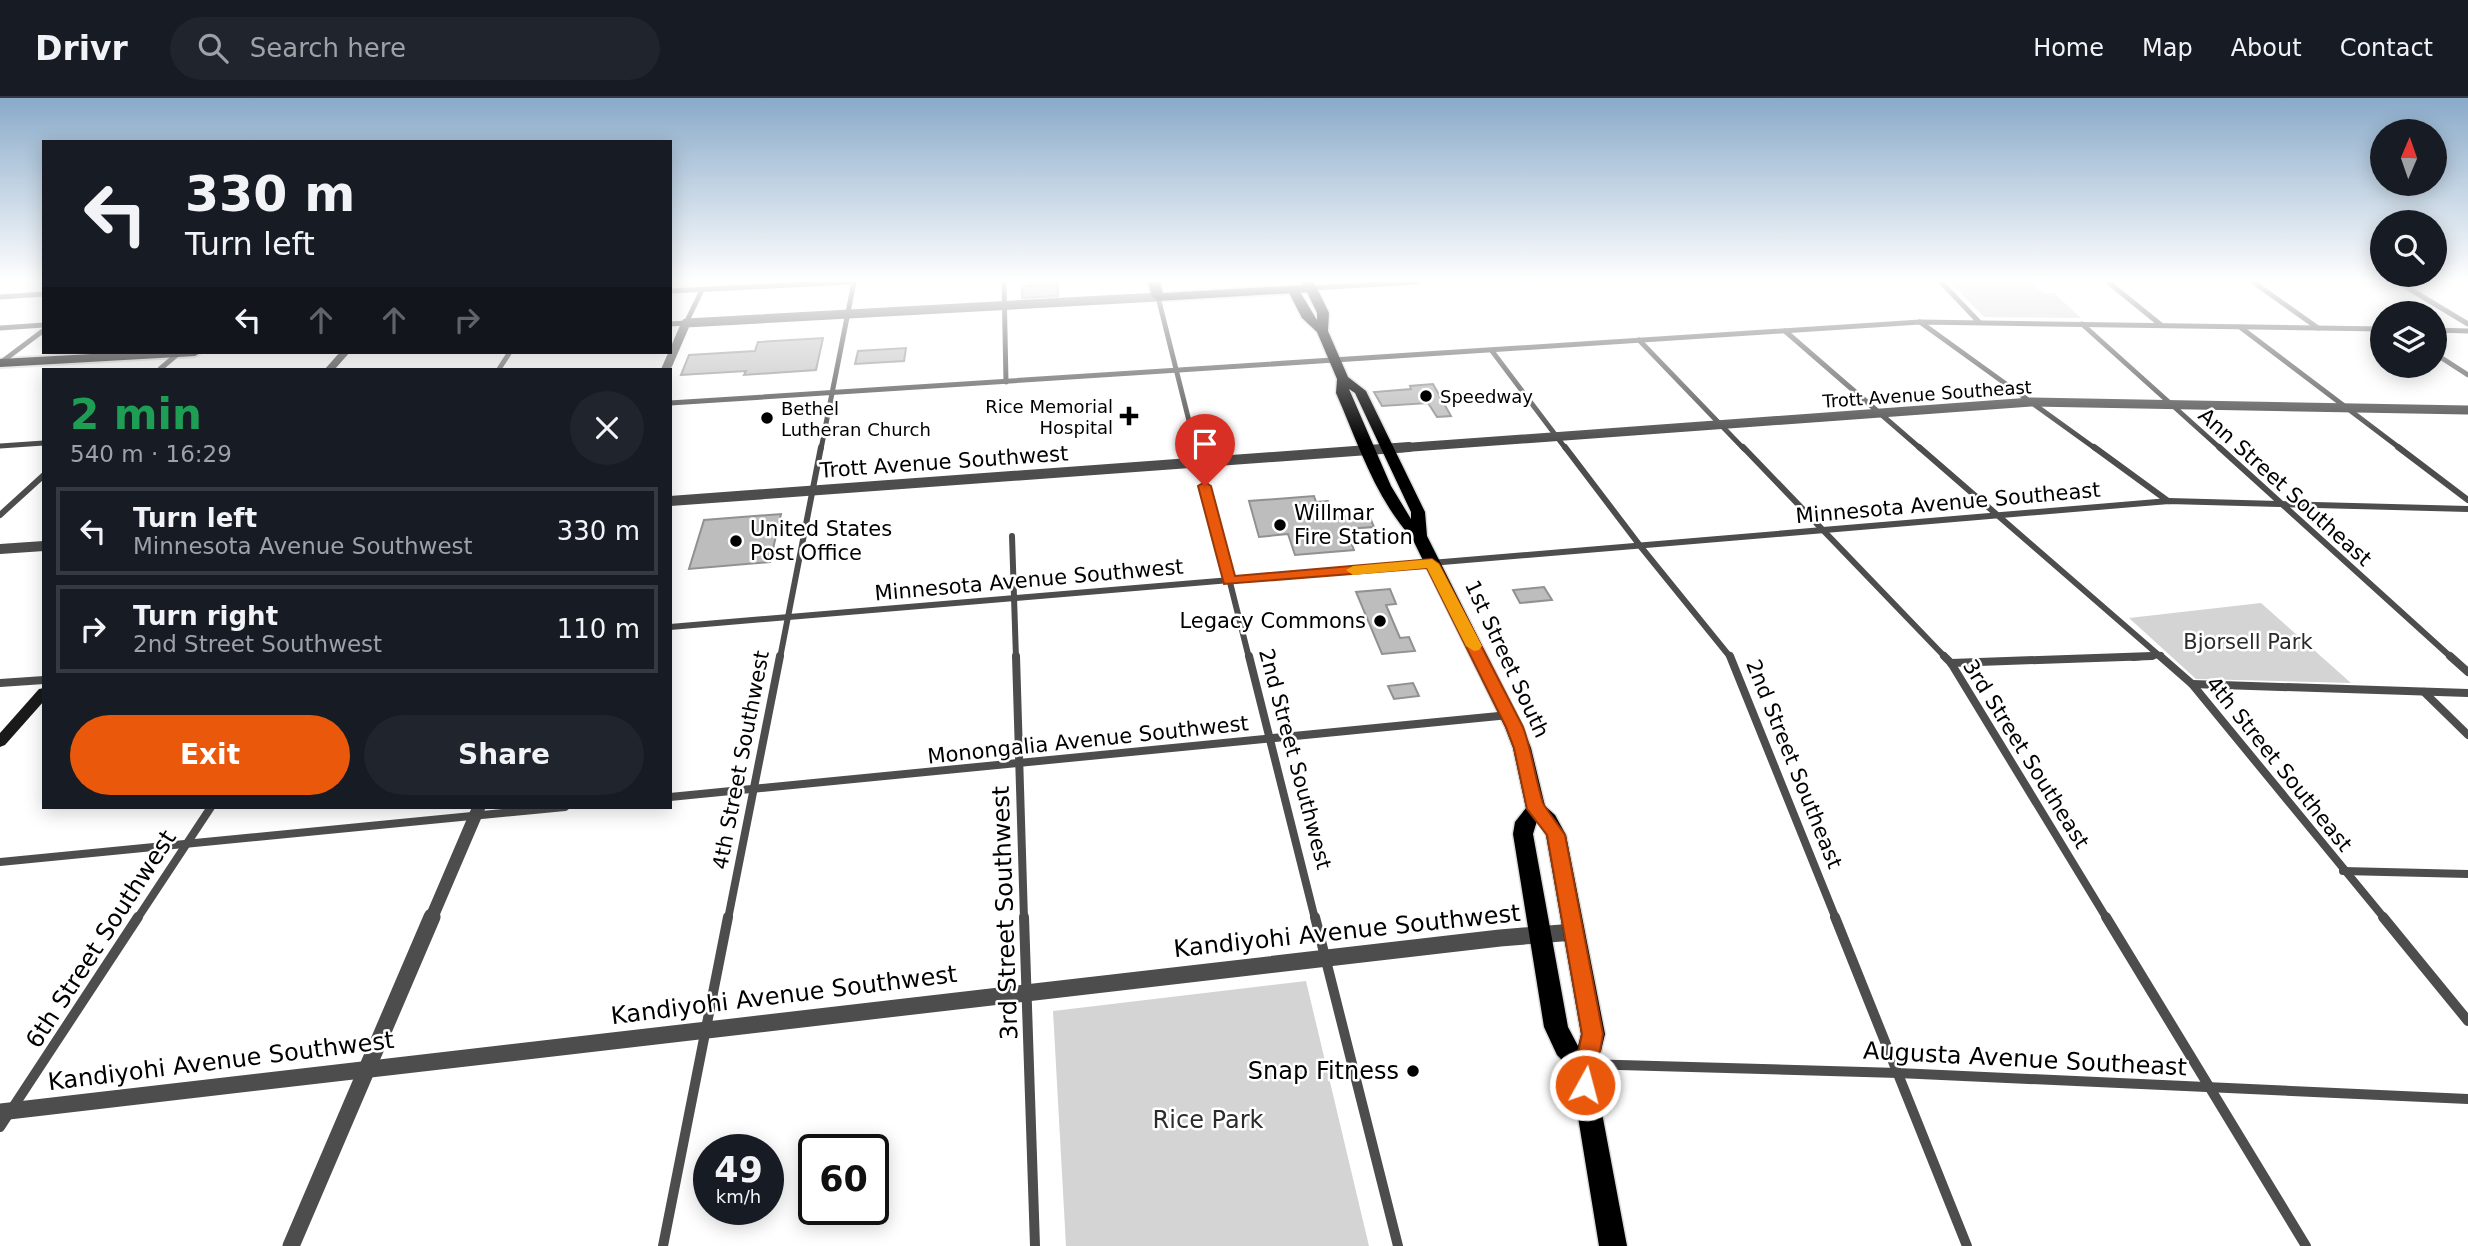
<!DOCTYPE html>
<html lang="en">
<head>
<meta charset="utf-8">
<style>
	:root { --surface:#171b24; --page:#20242c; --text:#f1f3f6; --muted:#9ea1a6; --line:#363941; --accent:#ea580c }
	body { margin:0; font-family:"DejaVu Sans",sans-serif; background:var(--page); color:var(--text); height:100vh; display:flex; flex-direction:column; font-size:26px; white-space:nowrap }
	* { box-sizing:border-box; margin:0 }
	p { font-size:23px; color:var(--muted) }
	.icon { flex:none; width:38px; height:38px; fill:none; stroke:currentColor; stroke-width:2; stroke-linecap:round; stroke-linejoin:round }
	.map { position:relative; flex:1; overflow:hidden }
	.sheet { position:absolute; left:42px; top:270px; width:630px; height:441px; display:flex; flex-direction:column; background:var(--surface); border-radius:0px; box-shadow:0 4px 18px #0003 }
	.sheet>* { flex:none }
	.hud { position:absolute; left:42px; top:42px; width:630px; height:214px; border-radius:0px; box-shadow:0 4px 18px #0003; background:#171b24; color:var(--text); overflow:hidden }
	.needle { width:46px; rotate:2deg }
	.fabs { position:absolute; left:2370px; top:21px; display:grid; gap:14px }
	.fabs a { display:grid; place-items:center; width:77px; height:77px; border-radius:50%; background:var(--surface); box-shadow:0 4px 18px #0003; font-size:35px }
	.speed { position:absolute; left:693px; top:1036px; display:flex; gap:14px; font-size:35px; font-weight:700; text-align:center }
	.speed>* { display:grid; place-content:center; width:91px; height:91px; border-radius:50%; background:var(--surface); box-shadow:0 4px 18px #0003; line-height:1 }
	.speed small { font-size:18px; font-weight:400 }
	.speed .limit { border:4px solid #111; border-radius:10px; background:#fff; color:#111 }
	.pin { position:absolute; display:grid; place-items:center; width:60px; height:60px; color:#fff; margin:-72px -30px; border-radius:50% 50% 50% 0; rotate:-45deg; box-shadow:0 0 7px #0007 }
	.pin .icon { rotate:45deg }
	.me { position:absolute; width:77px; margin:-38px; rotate:7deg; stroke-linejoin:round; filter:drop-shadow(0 0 5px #0008) }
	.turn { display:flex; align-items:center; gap:24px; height:147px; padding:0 28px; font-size:32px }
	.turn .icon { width:91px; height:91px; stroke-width:2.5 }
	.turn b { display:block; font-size:49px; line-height:60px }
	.lanes { display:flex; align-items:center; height:66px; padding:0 28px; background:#0003; justify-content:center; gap:35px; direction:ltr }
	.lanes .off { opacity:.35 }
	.round { display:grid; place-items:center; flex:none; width:74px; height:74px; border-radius:37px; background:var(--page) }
	.summary { display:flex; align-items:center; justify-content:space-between; height:119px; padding:0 28px }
	h1 { font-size:42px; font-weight:800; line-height:52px; color:#1e9e55 }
	.primary-button { display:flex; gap:14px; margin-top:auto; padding:14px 28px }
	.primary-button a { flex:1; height:80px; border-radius:42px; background:var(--accent); color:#fff; font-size:28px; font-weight:800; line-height:80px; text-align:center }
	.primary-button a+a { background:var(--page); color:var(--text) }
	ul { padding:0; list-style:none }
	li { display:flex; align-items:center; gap:21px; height:88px; margin:0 14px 10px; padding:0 14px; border:4px solid var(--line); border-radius:0px }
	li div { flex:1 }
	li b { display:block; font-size:26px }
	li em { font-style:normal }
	header { display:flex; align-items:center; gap:42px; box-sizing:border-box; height:98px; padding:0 35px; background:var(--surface); border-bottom:2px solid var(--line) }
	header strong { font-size:33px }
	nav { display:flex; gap:38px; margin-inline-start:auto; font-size:24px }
	.search { width:490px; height:63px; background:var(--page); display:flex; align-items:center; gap:18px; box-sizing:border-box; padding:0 24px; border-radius:38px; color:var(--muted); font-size:26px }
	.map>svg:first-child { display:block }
	.green { fill:#d4d4d4 }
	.building { fill:#bdbdbd; stroke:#919191; stroke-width:2 }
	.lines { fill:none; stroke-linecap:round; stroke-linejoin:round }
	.primary-casing { stroke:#dbdbdb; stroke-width:3 }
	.trunk-casing { stroke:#dbdbdb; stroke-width:4 }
	.minor-far3 { stroke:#4d4d4d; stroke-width:5 }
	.minor-far2 { stroke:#4d4d4d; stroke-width:6 }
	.minor-far1 { stroke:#4d4d4d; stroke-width:8 }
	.minor { stroke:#4d4d4d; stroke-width:10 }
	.tertiary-far3 { stroke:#4d4d4d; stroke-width:9 }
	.tertiary-far2 { stroke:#4d4d4d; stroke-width:10 }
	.tertiary-far1 { stroke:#4d4d4d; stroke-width:13 }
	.tertiary { stroke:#4d4d4d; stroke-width:17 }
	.secondary { fill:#1a1a1a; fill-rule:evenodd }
	.primary { fill:#000; fill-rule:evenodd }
	.trunk { fill:#000; fill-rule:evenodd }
	.route { fill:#ea580c; stroke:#983908; stroke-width:2 }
	.slow { fill:#f59e0b }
	.poi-dot { fill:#000; stroke:#fff; stroke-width:2.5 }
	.labels { text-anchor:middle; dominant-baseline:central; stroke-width:5; stroke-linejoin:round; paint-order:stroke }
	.far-street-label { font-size:18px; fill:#000; stroke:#fff }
	.far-poi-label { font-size:18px; fill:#000; stroke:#fff; text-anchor:start }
	.street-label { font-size:21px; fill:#000; stroke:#fff }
	.poi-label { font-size:21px; fill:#000; stroke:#fff; text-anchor:start }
	.park-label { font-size:21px; fill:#2b2b2b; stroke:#fff }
	.near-street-label { font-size:24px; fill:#000; stroke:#fff }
	.near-poi-label { font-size:24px; fill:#000; stroke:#fff; text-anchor:end }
	.near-park-label { font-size:24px; fill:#2b2b2b; stroke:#fff }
</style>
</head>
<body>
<header>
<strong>Drivr</strong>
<div class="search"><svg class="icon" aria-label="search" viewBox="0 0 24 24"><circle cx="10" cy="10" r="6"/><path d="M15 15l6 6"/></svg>Search here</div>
<nav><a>Home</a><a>Map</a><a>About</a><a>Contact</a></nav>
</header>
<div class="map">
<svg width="2468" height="1148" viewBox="0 0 2468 1148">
	<rect width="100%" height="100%" fill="#fff"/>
	<g class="green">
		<path d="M1950,184h80l13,11h11l27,25 -97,-1z"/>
		<path d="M2261,505l90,80 -155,-4 -67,-61z"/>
		<path d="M1306,883l63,265h-303l-13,-235z"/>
	</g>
	<g class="building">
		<path d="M1030,184h27l1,14 -36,2v-12h8z"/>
		<path d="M823,240l-7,32 -72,5 2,-4 -65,4 8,-20 66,-4 3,-9z"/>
		<path d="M906,250l-2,13 -49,3 3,-13z"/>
		<path d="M1433,286l18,32 -14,1 -9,-14 -46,3 -8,-14 37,-3 -1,-3z"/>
		<path d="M1314,398l2,6 12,-1 7,16 34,-2 5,12 -28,2 8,21 -59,5 -7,-21 -29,3 -10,-36z"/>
		<path d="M781,416l-11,48 -81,7 15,-49z"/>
		<path d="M1544,489l8,13 -32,3 -7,-13z"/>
		<path d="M1390,491l6,15 -10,1 14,33 9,-1 6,14 -33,3 -26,-62z"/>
		<path d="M1413,585l6,13 -25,3 -6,-13z"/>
	</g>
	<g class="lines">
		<defs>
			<path id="primary" d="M1311,187l6,3 12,25 -1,18 20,46 18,14 59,121 2,24 96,191 8,21 14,58 10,9 11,20 39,199 -4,17 -8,14 34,181h-28l-29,-178 -13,-13 -13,-28 -31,-193 2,-12 11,-14 -13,-60 -8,-21 -93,-189c-37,-40 -54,-95 -76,-145l1,-14 -20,-47 -15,-14 -15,-29 10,-2 20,33v-7l-12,-25zM1349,291l6,4 56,119v7l-20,-33zM1537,723l9,14 35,199 -3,12 -10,-19 -35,-193z"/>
			<g id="trunk">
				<path d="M1148,184h12l3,11 140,-8 -2,-3h12l4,6 -6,4 -153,9 -6,-4z"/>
				<path d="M128,254h74l-7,4 -195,11v-8z"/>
			</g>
		</defs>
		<use href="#primary" class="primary-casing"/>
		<use href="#trunk" class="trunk-casing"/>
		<g class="minor-far3">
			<path d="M1004,184l2,100"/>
			<path d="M1941,184l38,40"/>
			<path d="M2108,184l53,43"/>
			<path d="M2253,184l65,46"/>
			<path d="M2398,184l70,42"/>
			<path d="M1311,190l106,-6"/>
			<path d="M670,193l179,-9"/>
			<path d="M0,199l44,-3"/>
			<path d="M1158,199l38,152"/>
			<path d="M1920,224l176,127"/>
			<path d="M670,226l16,-1 16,-33"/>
			<path d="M2082,226l139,125"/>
			<path d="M2240,229l161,122"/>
			<path d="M0,230l44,-3"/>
			<path d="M2434,232l34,1"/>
			<path d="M1785,233l136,118"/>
			<path d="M1639,242l105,109"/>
			<path d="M1492,253l74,98"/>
			<path d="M2434,255l34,22"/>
			<path d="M0,265l44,-33"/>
			<path d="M160,271l20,-17"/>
			<path d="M499,271l11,-17"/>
			<path d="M670,305l1250,-81 462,7"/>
			<path d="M0,348l44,-3"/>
			<path d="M821,351l33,-167"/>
		</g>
		<g class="minor-far2">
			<path d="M1196,349l53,211"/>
			<path d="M1565,349l76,100 90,111"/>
			<path d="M1743,349l203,211"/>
			<path d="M1919,349l243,211"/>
			<path d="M2094,349l74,54"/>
			<path d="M2219,349l233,211"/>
			<path d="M2398,349l70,53"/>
			<path d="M0,417l44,-40"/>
			<path d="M1012,438l4,122"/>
			<path d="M670,529l1499,-126 299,8"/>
			<path d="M780,560l41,-211"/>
			<path d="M2133,560l28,-3"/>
		</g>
		<g class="minor-far1">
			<path d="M1016,558l8,263"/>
			<path d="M1249,558l66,263"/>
			<path d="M1730,558l106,263"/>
			<path d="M1944,558l7,7 156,256"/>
			<path d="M2160,558l32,28 193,235"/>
			<path d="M2450,558l18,16"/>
			<path d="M1951,565l201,-7"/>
			<path d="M0,585l44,-3"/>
			<path d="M2192,586l276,9"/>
			<path d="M2424,594l44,43"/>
			<path d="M670,699l839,-82"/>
			<path d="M0,764l565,-55"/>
			<path d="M2343,773l125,3"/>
			<path d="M137,821l74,-112"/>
			<path d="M728,821l52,-263"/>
		</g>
		<g class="minor">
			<path d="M1024,819l11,329"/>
			<path d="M1315,819l83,329"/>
			<path d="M1835,819l132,329"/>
			<path d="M2106,819l200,329"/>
			<path d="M2383,819l85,104"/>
			<path d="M1584,966l314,9 570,26"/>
			<path d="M0,1029l138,-210"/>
			<path d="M663,1148l65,-329"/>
		</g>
		<g class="tertiary-far3">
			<path d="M666,271l20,-46 472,-26"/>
			<path d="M1385,351l646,-47 437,8"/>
		</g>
		<g class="tertiary-far2">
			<path d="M670,403l739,-54"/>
			<path d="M0,451l44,-3"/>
		</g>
		<path class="tertiary-far1" d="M431,821l48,-112"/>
		<g class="tertiary">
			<path d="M0,1014l1500,-174 74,-6"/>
			<path d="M291,1148l141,-329"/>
		</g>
		<g class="secondary">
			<path d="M340,254h10l-15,17h-10z"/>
			<path d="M44,590v13l-39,44 -5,2v-14l39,-44z"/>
		</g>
		<use href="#primary" class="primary"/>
		<use href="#trunk" class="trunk"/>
	</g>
	<linearGradient id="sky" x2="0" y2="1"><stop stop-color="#89aac9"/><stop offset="0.53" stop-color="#fff"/><stop offset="1" stop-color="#fff" stop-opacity="0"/></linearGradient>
	<rect width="2468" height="344" fill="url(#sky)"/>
	<path class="route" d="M1205,384l6,4 24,90 197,-17 7,5 84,163c9,25 12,51 20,76 2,5 17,24 22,32l38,199 -3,17 -8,14 4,20 -4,7 -7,3 -8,-3 -7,-28 9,-15 3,-15 -35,-199 -20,-26 -13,-61 -8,-21 -79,-159 -203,16 -26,-98z"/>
	<path class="slow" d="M1432,461l7,5 43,82 -3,4 -5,1 -8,-5 -39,-78 -74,7 -7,-5 7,-4z"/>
	<g class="poi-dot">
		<circle cx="1426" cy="298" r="7"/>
		<path d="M1125.5 307.5h7v7h7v7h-7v7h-7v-7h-7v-7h7z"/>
		<circle cx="767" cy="320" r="7"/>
		<circle cx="1280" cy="427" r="7"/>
		<circle cx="736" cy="443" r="7"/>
		<circle cx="1380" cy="523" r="7"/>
		<circle cx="1413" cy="973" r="7"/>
	</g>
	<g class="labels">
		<g class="far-street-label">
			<text transform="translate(1927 296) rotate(-4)">Trott Avenue Southeast</text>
		</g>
		<g class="far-poi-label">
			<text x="1440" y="298">Speedway</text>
			<text x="1113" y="308" text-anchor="end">Rice Memorial<tspan x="1113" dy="21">Hospital</tspan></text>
			<text x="781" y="310">Bethel<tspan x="781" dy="21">Lutheran Church</tspan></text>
		</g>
		<g class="street-label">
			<text transform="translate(944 364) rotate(-4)">Trott Avenue Southwest</text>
			<text transform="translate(2285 389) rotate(42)">Ann Street Southeast</text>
			<text transform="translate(1948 405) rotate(-5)">Minnesota Avenue Southeast</text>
			<text transform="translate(1029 482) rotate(-5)">Minnesota Avenue Southwest</text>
			<text transform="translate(1507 561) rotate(65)">1st Street South</text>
			<text transform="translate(1088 642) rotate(-6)">Monongalia Avenue Southwest</text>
			<text transform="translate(2026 656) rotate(58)">3rd Street Southeast</text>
			<text transform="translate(1295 661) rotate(75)">2nd Street Southwest</text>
			<text transform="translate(741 662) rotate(-79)">4th Street Southwest</text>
			<text transform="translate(1794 666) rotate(68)">2nd Street Southeast</text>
			<text transform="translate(2279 666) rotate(51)">4th Street Southeast</text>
		</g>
		<g class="poi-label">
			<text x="1294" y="415">Willmar<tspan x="1294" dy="24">Fire Station</tspan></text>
			<text x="750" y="431">United States<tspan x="750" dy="24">Post Office</tspan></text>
			<text x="1366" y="523" text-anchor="end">Legacy Commons</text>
		</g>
		<g class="park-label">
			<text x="2248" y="544">Bjorsell Park</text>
		</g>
		<g class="near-street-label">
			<text transform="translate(1005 815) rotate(-92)">3rd Street Southwest</text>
			<text transform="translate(1347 833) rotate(-6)">Kandiyohi Avenue Southwest</text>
			<text transform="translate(101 841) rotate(-57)">6th Street Southwest</text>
			<text transform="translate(784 897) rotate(-7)">Kandiyohi Avenue Southwest</text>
			<text transform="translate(2025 961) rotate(3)">Augusta Avenue Southeast</text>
			<text transform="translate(221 963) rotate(-7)">Kandiyohi Avenue Southwest</text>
		</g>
		<g class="near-poi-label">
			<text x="1399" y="973">Snap Fitness</text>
		</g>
		<g class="near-park-label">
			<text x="1208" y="1022">Rice Park</text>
		</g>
	</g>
</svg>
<div class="fabs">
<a><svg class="needle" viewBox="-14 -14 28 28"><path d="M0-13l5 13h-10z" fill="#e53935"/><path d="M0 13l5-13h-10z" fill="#9ea1a6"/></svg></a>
<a><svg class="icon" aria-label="search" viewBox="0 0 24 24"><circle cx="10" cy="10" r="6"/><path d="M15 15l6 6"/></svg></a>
<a><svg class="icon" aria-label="layers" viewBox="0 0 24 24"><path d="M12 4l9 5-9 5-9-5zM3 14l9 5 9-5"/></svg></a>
</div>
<div class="speed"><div>49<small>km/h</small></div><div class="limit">60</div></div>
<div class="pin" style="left:1205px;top:388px;background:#d93025"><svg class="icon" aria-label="arrive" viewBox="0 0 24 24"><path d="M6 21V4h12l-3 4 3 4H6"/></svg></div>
<svg class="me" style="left:1585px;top:987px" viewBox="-20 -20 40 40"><circle r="17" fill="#ea580c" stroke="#fff" stroke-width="3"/><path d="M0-11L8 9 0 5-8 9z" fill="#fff"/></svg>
<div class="hud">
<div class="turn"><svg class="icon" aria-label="left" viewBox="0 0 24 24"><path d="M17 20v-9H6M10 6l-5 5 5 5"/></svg><div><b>330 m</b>Turn left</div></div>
<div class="lanes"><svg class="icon" aria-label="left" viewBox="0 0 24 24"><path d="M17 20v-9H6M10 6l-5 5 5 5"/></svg><svg class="icon off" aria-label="ahead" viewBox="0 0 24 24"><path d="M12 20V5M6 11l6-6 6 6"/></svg><svg class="icon off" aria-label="ahead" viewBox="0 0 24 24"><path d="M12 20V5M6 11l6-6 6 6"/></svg><svg class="icon off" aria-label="right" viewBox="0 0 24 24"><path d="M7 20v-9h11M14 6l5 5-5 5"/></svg></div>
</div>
<section class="sheet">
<div class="summary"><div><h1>2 min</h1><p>540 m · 16:29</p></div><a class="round"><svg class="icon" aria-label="close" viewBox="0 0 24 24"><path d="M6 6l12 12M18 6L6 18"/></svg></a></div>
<ul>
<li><svg class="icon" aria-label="left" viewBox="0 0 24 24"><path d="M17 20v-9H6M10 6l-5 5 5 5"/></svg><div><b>Turn left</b><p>Minnesota Avenue Southwest</p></div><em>330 m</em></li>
<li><svg class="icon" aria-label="right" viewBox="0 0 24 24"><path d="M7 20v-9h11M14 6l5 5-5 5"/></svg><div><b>Turn right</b><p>2nd Street Southwest</p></div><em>110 m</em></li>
</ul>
<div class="primary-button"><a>Exit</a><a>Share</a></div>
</section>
</div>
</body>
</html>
